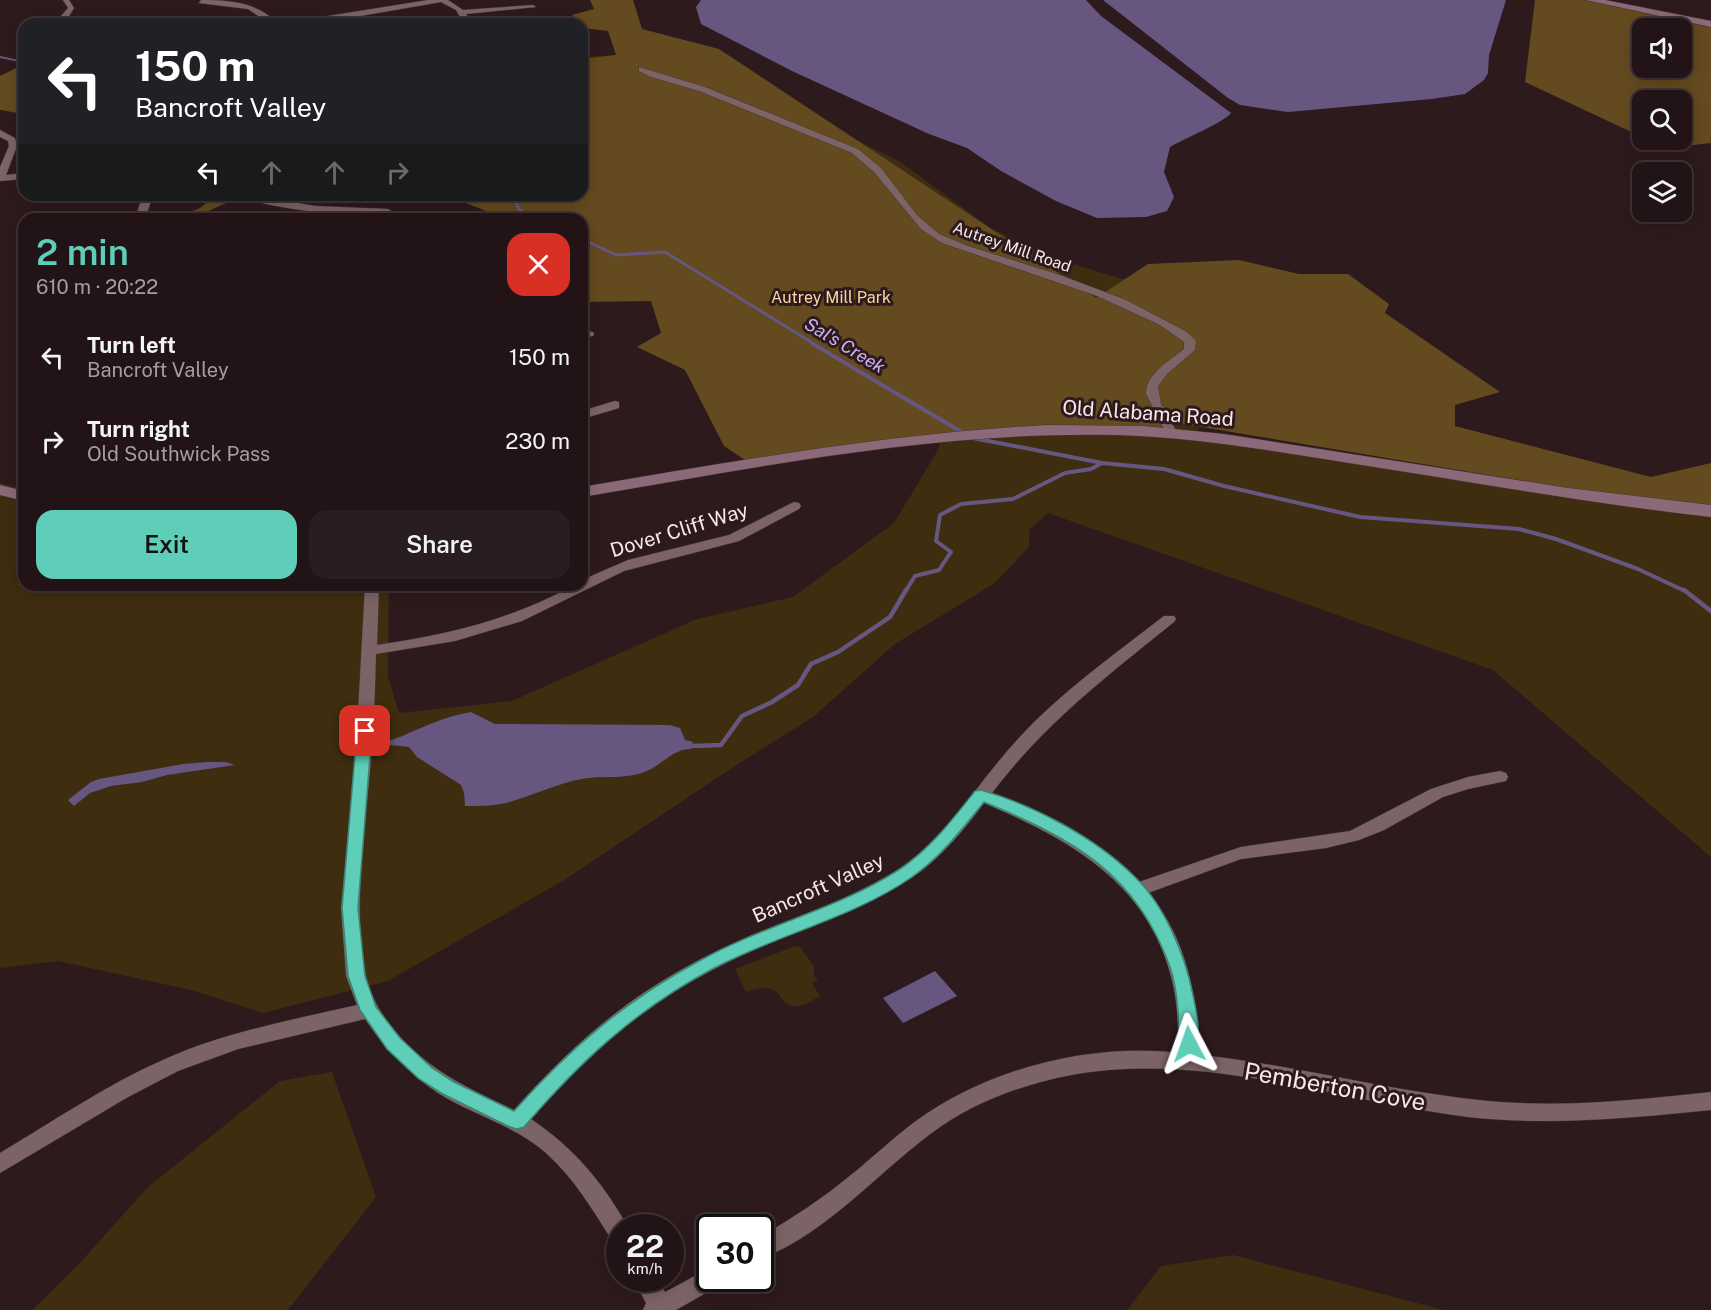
<!DOCTYPE html>
<html lang="en">
<head>
<meta charset="utf-8">
<style>
	:root { --surface:#221416; --page:#2a1d1f; --text:#f1f3f6; --muted:#a29ea1; --line:#3f3335; --accent:#5eceb8 }
	body { margin:0; font-family:"Public Sans",sans-serif; background:var(--page); color:var(--text); height:100vh; display:flex; flex-direction:column; font-size:22px; white-space:nowrap }
	* { box-sizing:border-box; margin:0 }
	p { font-size:20px; color:var(--muted) }
	.icon { flex:none; width:33px; height:33px; fill:none; stroke:currentColor; stroke-width:2; stroke-linecap:round; stroke-linejoin:round }
	.map { position:relative; flex:1; overflow:hidden }
	.details { position:absolute; left:18px; top:213px; width:570px; height:378px; display:flex; flex-direction:column; background:var(--surface); border-radius:18px; box-shadow:0 3px 15px #0003,0 0 0 2px var(--line) }
	.details>* { flex:none }
	.banner { position:absolute; left:18px; top:18px; width:570px; height:183px; border-radius:18px; box-shadow:0 3px 15px #0003,0 0 0 2px var(--line); background:#202124; color:#fff; overflow:hidden }
	.controls { position:absolute; left:1632px; top:18px; display:grid; gap:12px }
	.controls a { display:grid; place-items:center; width:60px; height:60px; border-radius:12px; background:var(--surface); box-shadow:0 3px 15px #0003,0 0 0 2px var(--line); font-size:30px }
	.speed { position:absolute; left:606px; top:1214px; display:flex; gap:12px; font-size:30px; font-weight:700; text-align:center }
	.speed>* { display:grid; place-content:center; width:78px; height:78px; border-radius:50%; background:var(--surface); box-shadow:0 3px 15px #0003,0 0 0 2px var(--line); line-height:1 }
	.speed small { font-size:15px; font-weight:400 }
	.speed .limit { border:3px solid #111; border-radius:9px; background:#fff; color:#111 }
	.pin { position:absolute; display:grid; place-items:center; width:51px; height:51px; color:#fff; margin:-26px; border-radius:12px; box-shadow:0 3px 9px #0006 }
	.me { position:absolute; width:66px; margin:-33px; rotate:356deg; stroke-linejoin:round; filter:drop-shadow(0 0 4px #0008) }
	.turn { display:flex; align-items:center; gap:21px; height:126px; padding:0 18px; font-size:27px }
	.turn .icon { width:78px; height:78px; stroke-width:2.5 }
	.turn b { display:block; font-size:42px; line-height:51px }
	.lanes { display:flex; align-items:center; height:57px; padding:0 18px; background:#0003; justify-content:center; gap:30px; direction:ltr }
	.lanes .off { opacity:.35 }
	.round { display:grid; place-items:center; flex:none; width:63px; height:63px; border-radius:18px; background:var(--page) }
	.headline { display:flex; align-items:center; justify-content:space-between; height:102px; padding:0 18px }
	h1 { font-size:36px; font-weight:600; line-height:45px; color:var(--accent) }
	.primary-button { display:flex; gap:12px; margin-top:auto; padding:12px 18px }
	.primary-button a { flex:1; height:69px; border-radius:18px; background:var(--accent); color:#111; font-size:24px; font-weight:600; line-height:69px; text-align:center }
	.primary-button a+a { background:var(--page); color:var(--text) }
	ul { padding:0; list-style:none }
	li { display:flex; align-items:center; gap:18px; height:84px; padding:0 18px }
	li div { flex:1 }
	li b { display:block; font-size:22px }
	li em { font-style:normal }
	.map>svg:first-child { display:block }
	.green { fill:#3e2d0f }
	.forest { fill:#644a1f; fill-rule:evenodd }
	.water { fill:#665680 }
	.lines { fill:none; stroke-linecap:round; stroke-linejoin:round }
	.stream-far3 { stroke:#665680; stroke-width:2 }
	.stream-far2 { stroke:#665680; stroke-width:3 }
	.stream-far1 { stroke:#665680; stroke-width:4 }
	.stream { stroke:#665680; stroke-width:4.5 }
	.street-casing { stroke:#473739; stroke-width:1 }
	.secondary-casing { stroke:#473739; stroke-width:1 }
	.street { fill:#7c6366; fill-rule:evenodd }
	.secondary { fill:#8c6978; fill-rule:evenodd }
	.route { fill:#5eceb8; stroke:#3d8678; stroke-width:1.5 }
	.labels { text-anchor:middle; dominant-baseline:central; stroke-width:6; stroke-linejoin:round; paint-order:stroke }
	.far-street-label { font-size:16px; fill:#f7e8ea; stroke:#2d1a1d }
	.far-park-label { font-size:16px; fill:#fcd8a3; stroke:#2d1a1d }
	.far-water-label { font-size:18px; font-style:italic; fill:#ceb3f7; stroke:#2d1a1d }
	.street-label { font-size:20px; fill:#f7e8ea; stroke:#2d1a1d }
	.near-street-label { font-size:24px; fill:#f7e8ea; stroke:#2d1a1d }
</style>
</head>
<body>
<div class="map">
<svg width="1711" height="1310" viewBox="0 0 1711 1310">
	<rect width="100%" height="100%" fill="#2d1a1d"/>
	<g class="green">
		<path d="M633,54l100,25 166,82 93,68 61,29 96,29 65,102 -18,46 201,25 201,39 113,13v345l-218,-187 -445,-157 -19,17v17l-34,36 -100,61 -82,73 -89,56 -158,106 -178,102 -125,32 -68,-22 -137,-30 -58,7v-485l24,6v96h365l-1,92 11,36 113,-12 185,-82 96,-22 101,-74 44,-73 4,-15 -35,3 -325,-219v-162z"/>
		<path d="M795,946l5,1 14,19v10l4,4 -6,3 8,13c-7,4 -15,10 -23,10 -22,2 -9,-28 -51,-14l-11,-23z"/>
		<path d="M332,1072l44,125 -88,113h-256l45,-44 71,-79 132,-106z"/>
		<path d="M1233,1255l211,55h-317l34,-44z"/>
	</g>
	<g class="forest">
		<path d="M590,0h43l9,29 77,20 377,249 52,-34 91,-4 60,14h49l41,30 -4,9 115,79 -45,13v21l196,51 60,-14v49l-534,-89 -27,8 -73,-2 -135,4 -197,27 -21,-14 -39,-76 -48,-23 24,-14 -10,-32 -69,1v-83h-76l-60,-24h136v-136l34,-4 -8,-24 -26,-3v-4h-5l-5,-9 22,-6z"/>
		<path d="M1535,0h51l125,25v118l-44,5 -18,-8h33v-40h-40v37l-117,-55zM1642,28h40v40h-40z"/>
		<path d="M24,64v50l-24,-4v-34z"/>
		<path d="M205,195l27,1 1,4 -27,12 23,7h-85c18,-10 47,1 63,-17l-5,-2z"/>
	</g>
	<g class="water">
		<path d="M701,0h385l15,16 130,97c-5,8 -49,27 -61,34l-6,25 10,25 -7,14 -21,6 -49,1 -41,-17 -55,-30 -34,-23 -38,-14 -137,-63 -91,-47 -5,-17z"/>
		<path d="M1103,0h403l-17,55 -1,18 -4,7 -19,14 -33,5 -144,13 -48,-7 -12,-7z"/>
		<path d="M471,712l24,12 175,1 10,3 5,12 8,2 -2,7c-18,0 -28,15 -44,22 -21,9 -44,4 -65,8 -27,5 -50,17 -76,24 -13,3 -28,3 -41,3l-1,-13 -3,-8 -44,-28 -8,-10 -29,-3c33,-10 55,-26 91,-32z"/>
		<path d="M208,762h18l9,3 -68,10 -25,7 -31,4 -21,7 -16,13 -6,-6 23,-18 8,-3 84,-15z"/>
		<path d="M935,971l22,25 -54,27 -20,-25z"/>
	</g>
	<g class="lines">
		<path class="stream-far3" d="M0,57l24,5"/>
		<g class="stream-far2">
			<path d="M512,195l7,14 16,10"/>
			<path d="M582,239l34,16 49,-3 151,93"/>
		</g>
		<g class="stream-far1">
			<path d="M813,344l152,90"/>
			<path d="M973,438l129,25 62,6 60,17 136,31 159,12 37,10 82,30 49,23"/>
			<path d="M905,592l10,-16 24,-6 12,-18 -15,-11 4,-26 21,-11 52,-5 52,-26 26,-4 11,-6"/>
		</g>
		<g class="stream">
			<path d="M1684,590l27,21"/>
			<path d="M692,746l29,-1 21,-29 30,-14 26,-17 13,-21 27,-12 52,-35 16,-27"/>
		</g>
		<defs>
			<g id="street">
				<path d="M63,0h6l5,8 -5,8 1,8h-8l-1,-8 7,-8z"/>
				<path d="M201,0c28,0 57,2 77,24l150,-24h20l15,10 70,-5 3,2 -70,7 6,10h-8l-8,-14 -15,-8 -98,17 -43,5h-30l-22,-15 -49,-6z"/>
				<path d="M639,67l66,20 153,62 23,19 36,47 22,19 29,12 92,29 66,25 61,32 9,9 -1,9 -28,24 -9,12 3,18 17,30 -6,4 -4,-1 -22,-43c0,-20 23,-33 38,-45v-7l-24,-17 -63,-29 -155,-53 -21,-14 -47,-57 -22,-19 -153,-62 -48,-14 -12,-6z"/>
				<path d="M0,130l15,8 2,8 -11,29 18,-2v6l-24,2v-14l9,-21 -1,-5 -8,-4z"/>
				<path d="M143,195h10l-8,24h-10z"/>
				<path d="M238,195h16l61,11 73,3 5,3c-15,11 -138,-5 -155,-17z"/>
				<path d="M582,331l11,1 1,2 -1,2 -11,1z"/>
				<path d="M615,401l4,1v6l-37,11v-8z"/>
				<path d="M794,502l5,1 2,3 -2,3 -60,32 -115,30 -102,50 -67,20 -79,13c-1,35 -2,71 -5,105 -5,65 -26,193 7,248 32,54 82,78 136,103 71,-79 130,-127 227,-170 52,-23 110,-39 158,-71 49,-33 79,-87 119,-130 43,-47 96,-84 146,-123h10l2,3 -2,3c-67,54 -130,102 -182,171 51,22 110,46 147,89l102,-35 109,-16 81,-42 37,-12 32,-6 6,2 2,4 -2,4 -38,8 -25,8 -59,33 -25,10 -33,8 -85,11 -93,34c40,46 48,104 52,162 96,10 191,37 288,46 75,7 149,-1 223,-9v18c-81,8 -161,16 -243,7 -145,-18 -296,-78 -441,-31 -30,9 -61,23 -87,41 -59,41 -111,106 -180,132v-22c33,-19 63,-39 91,-62 25,-20 48,-43 75,-61 72,-48 168,-71 254,-61 -2,-25 -2,-49 -8,-73 -23,-97 -103,-141 -188,-177 -21,28 -43,55 -73,75 -31,21 -67,34 -102,49 -37,14 -73,30 -108,49 -67,35 -120,87 -170,143 44,30 71,63 97,108h-8v16l-8,-3c-20,-31 -38,-62 -66,-87 -32,-28 -73,-38 -108,-60 -30,-20 -53,-45 -73,-74l-127,30 -60,22 -50,26 -128,76v-20c54,-32 106,-68 163,-93 62,-28 129,-40 194,-55l-11,-29 -5,-68 15,-157 9,-166h14l-2,60c70,-10 134,-25 197,-60h8v-5l46,-20 101,-25z"/>
				<path d="M710,1268v10h11l-3,8 -42,24h-33l3,-7 -13,-25h24l8,14z"/>
			</g>
			<g id="secondary">
				<path d="M1586,0h19l106,21v6z"/>
				<path d="M1048,425l95,1 81,8 344,54 143,17v12c-123,-14 -245,-36 -368,-55 -75,-12 -151,-25 -227,-27 -180,-4 -357,32 -534,62v-10c155,-26 309,-54 466,-62z"/>
				<path d="M0,485l24,6v10l-24,-6z"/>
			</g>
		</defs>
		<use href="#street" class="street-casing"/>
		<use href="#secondary" class="secondary-casing"/>
		<use href="#street" class="street"/>
		<use href="#secondary" class="secondary"/>
	</g>
	<path class="route" d="M365,726l7,5 -14,177 7,68 11,31 24,31 32,30 22,14 60,29c56,-63 112,-111 187,-151 63,-35 137,-51 199,-91 30,-20 53,-50 75,-78l6,-1c53,15 115,48 154,87 30,29 50,78 58,118 3,15 9,40 2,54l-6,2 -6,-2c-6,-11 -4,-25 -5,-37 -1,-14 -3,-31 -8,-45 -34,-95 -99,-129 -186,-165 -22,27 -43,55 -72,75 -59,41 -135,58 -198,91 -77,41 -134,93 -190,159l-7,2 -7,-2 -69,-34 -22,-14 -32,-30 -27,-39 -12,-34 -6,-68 15,-177z"/>
	<g class="labels">
		<g class="far-street-label">
			<text transform="translate(1012 247) rotate(19)">Autrey Mill Road</text>
		</g>
		<g class="far-park-label">
			<text x="831" y="297">Autrey Mill Park</text>
		</g>
		<g class="far-water-label">
			<text transform="translate(845 345) rotate(31)">Sal's Creek</text>
		</g>
		<g class="street-label">
			<text transform="translate(1148 413) rotate(4)">Old Alabama Road</text>
			<text transform="translate(679 530) rotate(-17)">Dover Cliff Way</text>
			<text transform="translate(818 888) rotate(-24)">Bancroft Valley</text>
		</g>
		<g class="near-street-label">
			<text transform="translate(1335 1086) rotate(10)">Pemberton Cove</text>
		</g>
	</g>
</svg>
<div class="controls">
<a><svg class="icon" aria-label="sound" viewBox="0 0 24 24"><path d="M4 9h4l5-4v14l-5-4H4zM17 9q2 3 0 6"/></svg></a>
<a><svg class="icon" aria-label="search" viewBox="0 0 24 24"><circle cx="10" cy="10" r="6"/><path d="M15 15l6 6"/></svg></a>
<a><svg class="icon" aria-label="layers" viewBox="0 0 24 24"><path d="M12 4l9 5-9 5-9-5zM3 14l9 5 9-5"/></svg></a>
</div>
<div class="speed"><div>22<small>km/h</small></div><div class="limit">30</div></div>
<div class="pin" style="left:365px;top:731px;background:#d93025"><svg class="icon" aria-label="arrive" viewBox="0 0 24 24"><path d="M6 21V4h12l-3 4 3 4H6"/></svg></div>
<svg class="me" style="left:1189px;top:1044px" viewBox="-20 -20 40 40"><path d="M0-17L14 15 0 8-14 15z" fill="#5eceb8" stroke="#fff" stroke-width="4"/></svg>
<div class="banner">
<div class="turn"><svg class="icon" aria-label="left" viewBox="0 0 24 24"><path d="M17 20v-9H6M10 6l-5 5 5 5"/></svg><div><b>150 m</b>Bancroft Valley</div></div>
<div class="lanes"><svg class="icon" aria-label="left" viewBox="0 0 24 24"><path d="M17 20v-9H6M10 6l-5 5 5 5"/></svg><svg class="icon off" aria-label="ahead" viewBox="0 0 24 24"><path d="M12 20V5M6 11l6-6 6 6"/></svg><svg class="icon off" aria-label="ahead" viewBox="0 0 24 24"><path d="M12 20V5M6 11l6-6 6 6"/></svg><svg class="icon off" aria-label="right" viewBox="0 0 24 24"><path d="M7 20v-9h11M14 6l5 5-5 5"/></svg></div>
</div>
<section class="details">
<div class="headline"><div><h1>2 min</h1><p>610 m · 20:22</p></div><a class="round" style="background:#d93025;color:#fff"><svg class="icon" aria-label="close" viewBox="0 0 24 24"><path d="M6 6l12 12M18 6L6 18"/></svg></a></div>
<ul>
<li><svg class="icon" aria-label="left" viewBox="0 0 24 24"><path d="M17 20v-9H6M10 6l-5 5 5 5"/></svg><div><b>Turn left</b><p>Bancroft Valley</p></div><em>150 m</em></li>
<li><svg class="icon" aria-label="right" viewBox="0 0 24 24"><path d="M7 20v-9h11M14 6l5 5-5 5"/></svg><div><b>Turn right</b><p>Old Southwick Pass</p></div><em>230 m</em></li>
</ul>
<div class="primary-button"><a>Exit</a><a>Share</a></div>
</section>
</div>
</body>
</html>
